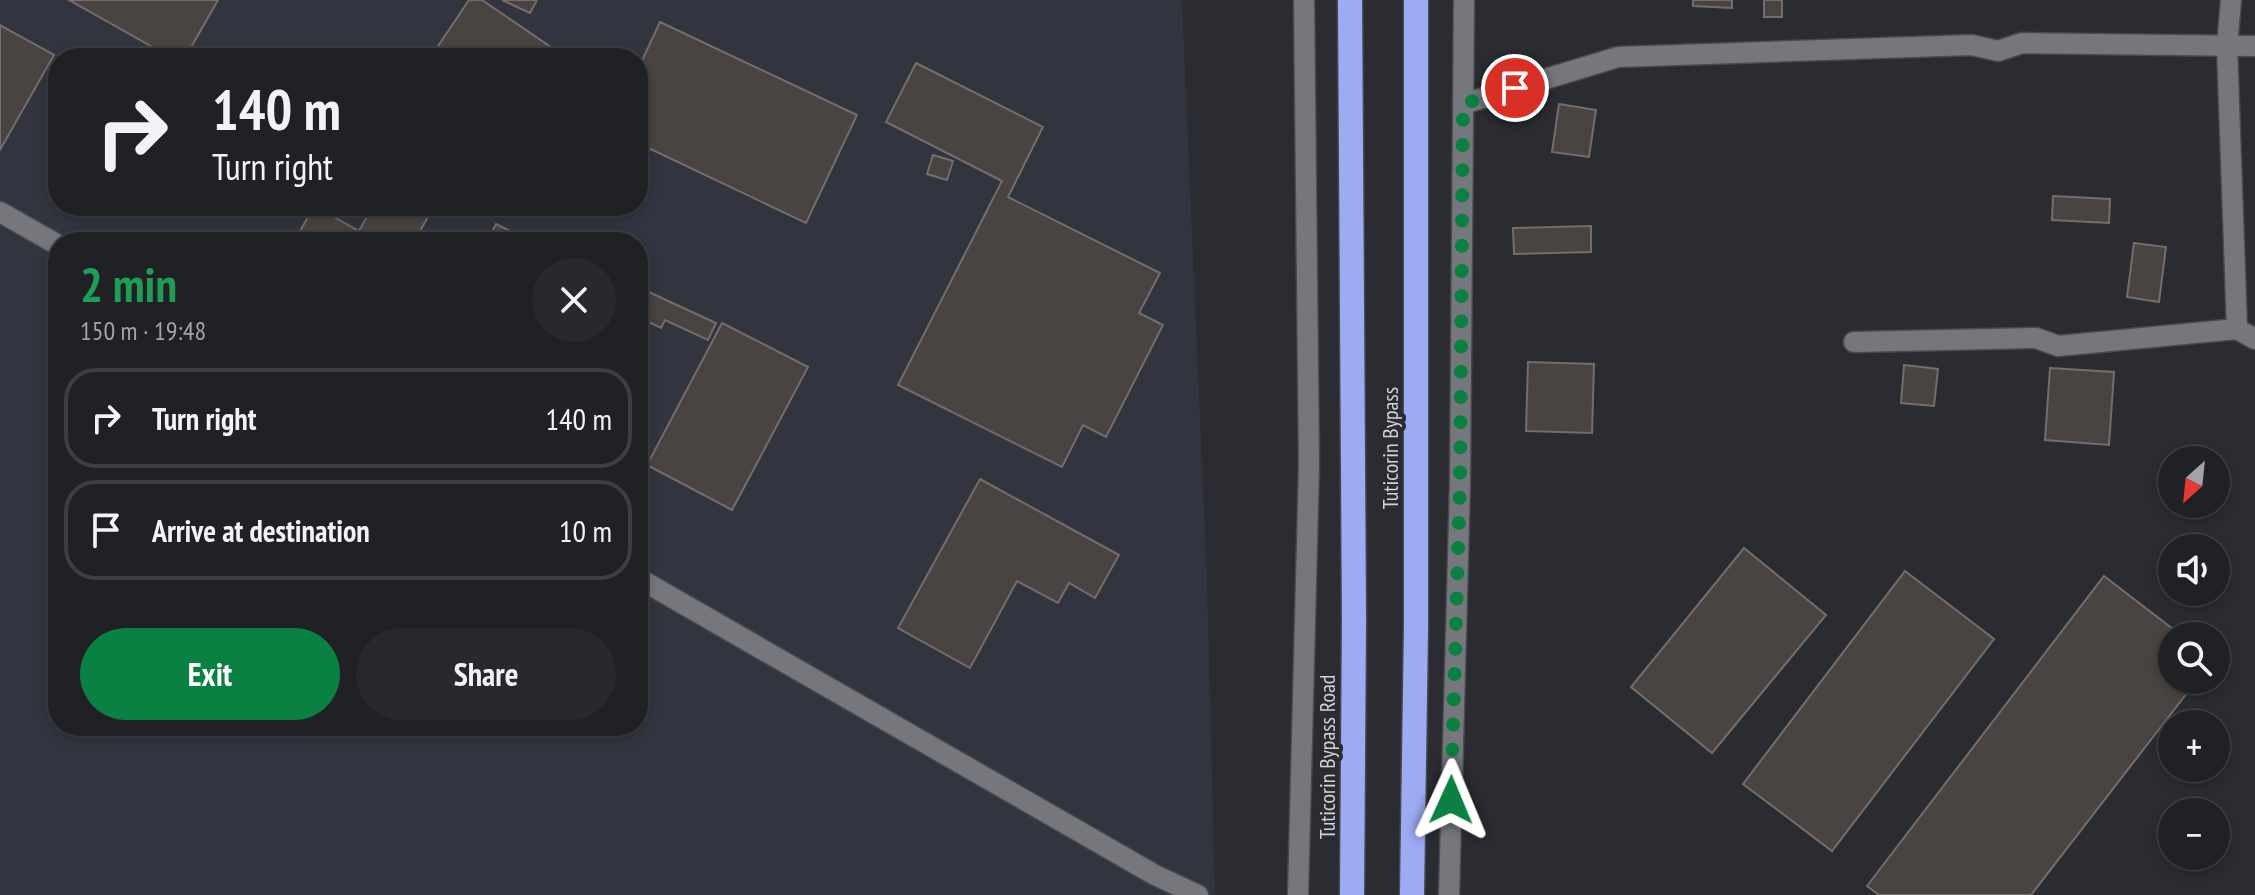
<!DOCTYPE html>
<html lang="en">
<head>
<meta charset="utf-8">
<style>
	:root { --surface:#202125; --page:#28292d; --text:#f1f3f6; --muted:#a2a3a7; --line:#3d3e42; --accent:#0b8043 }
	body { margin:0; font-family:"PT Sans Narrow",sans-serif; background:var(--page); color:var(--text); height:100vh; display:flex; flex-direction:column; font-size:30px; white-space:nowrap }
	* { box-sizing:border-box; margin:0 }
	p { font-size:26px; color:var(--muted) }
	.icon { flex:none; width:44px; height:44px; fill:none; stroke:currentColor; stroke-width:2; stroke-linecap:round; stroke-linejoin:round }
	.map { position:relative; flex:1; overflow:hidden }
	.details { position:absolute; left:48px; top:232px; width:600px; height:504px; display:flex; flex-direction:column; background:var(--surface); border-radius:32px; box-shadow:0 4px 12px #0003,0 0 0 2px var(--line) }
	.details>* { flex:none }
	.guide { position:absolute; left:48px; top:48px; width:600px; height:168px; border-radius:32px; box-shadow:0 4px 12px #0003,0 0 0 2px var(--line); background:#202125; color:var(--text); overflow:hidden }
	.needle { width:52px; rotate:207deg }
	.tools { position:absolute; left:2158px; top:446px; display:grid; gap:16px }
	.tools a { display:grid; place-items:center; width:72px; height:72px; border-radius:50%; background:var(--surface); box-shadow:0 4px 12px #0003,0 0 0 2px var(--line); font-size:40px }
	.pin { position:absolute; display:grid; place-items:center; width:68px; height:68px; color:#fff; margin:-34px; border:4px solid #fff; border-radius:50%; box-shadow:0 2px 8px #0007 }
	.me { position:absolute; width:88px; margin:-44px; rotate:1deg; stroke-linejoin:round; filter:drop-shadow(0 0 6px #0008) }
	.turn { display:flex; align-items:center; gap:28px; height:168px; padding:0 32px; font-size:36px }
	.turn .icon { width:104px; height:104px; stroke-width:2.5 }
	.turn b { display:block; font-size:56px; line-height:68px }
	.round { display:grid; place-items:center; flex:none; width:84px; height:84px; border-radius:42px; background:var(--page) }
	.headline { display:flex; align-items:center; justify-content:space-between; height:136px; padding:0 32px }
	h1 { font-size:48px; font-weight:800; line-height:60px; color:#1e9e55 }
	.action { display:flex; gap:16px; margin-top:auto; padding:16px 32px }
	.action a { flex:1; height:92px; border-radius:48px; background:var(--accent); color:#fff; font-size:32px; font-weight:800; line-height:92px; text-align:center }
	.action a+a { background:var(--page); color:var(--text) }
	ul { padding:0; list-style:none }
	li { display:flex; align-items:center; gap:24px; height:100px; margin:0 16px 12px; padding:0 16px; border:4px solid var(--line); border-radius:32px }
	li div { flex:1 }
	li b { display:block; font-size:30px }
	li em { font-style:normal }
	.map>svg:first-child { display:block }
	.built { fill:#32343f; fill-rule:evenodd }
	.building { fill:#494341; stroke:#756d6b; stroke-width:2 }
	.lines { fill:none; stroke-linecap:round; stroke-linejoin:round }
	.minor-casing { stroke:#48494e; stroke-width:23 }
	.highway-casing { stroke:#48494e; stroke-width:27 }
	.minor { stroke:#75777d; stroke-width:20 }
	.highway { stroke:#9dabf5; stroke-width:24 }
	.route { stroke:#0b8043; stroke-width:14; stroke-dasharray:0 25.2 }
	.labels { text-anchor:middle; dominant-baseline:central; stroke-width:8; stroke-linejoin:round; paint-order:stroke }
	.street-label { font-size:22px; fill:#d1d2d5; stroke:#2a2c31 }
</style>
</head>
<body>
<div class="map">
<svg width="2255" height="895" viewBox="0 0 2255 895">
	<rect width="100%" height="100%" fill="#2a2c31"/>
	<path class="built" d="M0,0h1182l25,579 8,316h-1215zM58,58h580v148h-580zM58,242h580v484h-580z"/>
	<g class="building">
		<path d="M69,0h149l-33,58h-13z"/>
		<path d="M469,0h13l85,58h-137z"/>
		<path d="M502,0h35l-7,13z"/>
		<path d="M1693,0h39v8l-39,-2z"/>
		<rect x="1764" y="0" width="18" height="17"/>
		<path d="M660,22l197,93 -51,108 -168,-80v-74z"/>
		<path d="M0,25l54,30 -54,95z"/>
		<path d="M916,63l127,64 -35,70 152,76 -21,40 24,12 -57,112 -23,-12 -21,42 -164,-82 104,-204 -116,-59z"/>
		<path d="M1559,104l37,6 -7,47 -37,-5z"/>
		<path d="M933,155l20,6 -6,19 -20,-6z"/>
		<path d="M2053,196l57,3 -1,24 -57,-3z"/>
		<path d="M314,206l45,25 14,-25h61l-20,36h-94l-20,-11z"/>
		<path d="M496,224l35,18h-44z"/>
		<path d="M1591,226v26l-77,2 -1,-26z"/>
		<path d="M2134,243l32,4 -7,55 -32,-5z"/>
		<path d="M638,287l78,36 -8,17 -43,-20 -4,8 -23,-11z"/>
		<path d="M722,323l86,44 -76,143 -85,-45z"/>
		<path d="M1528,362l66,2 -2,69 -66,-2z"/>
		<path d="M1904,365l34,4 -4,37 -33,-3z"/>
		<path d="M2050,368l64,4 -5,73 -64,-5z"/>
		<path d="M980,479l139,76 -24,43 -26,-15 -11,20 -41,-22 -47,87 -72,-40z"/>
		<path d="M1744,548l82,67 -114,138 -81,-66z"/>
		<path d="M1905,571l89,68 -162,212 -89,-67z"/>
		<path d="M2104,576l78,60h-10v44h25l-166,215h-152l-12,-9z"/>
	</g>
	<g class="lines">
		<defs>
			<g id="minor">
				<path d="M2231,0l-4,47 10,282"/>
				<path d="M1463,104l155,-47 354,-12 26,6 24,-8 233,3"/>
				<path d="M0,212l58,33"/>
				<path d="M1854,342l182,-4 22,8 179,-17 18,10"/>
				<path d="M638,578l517,297 43,20"/>
				<path d="M1298,895l11,-431 -5,-464"/>
				<path d="M1449,895l11,-412 4,-483"/>
			</g>
			<g id="highway">
				<path d="M1350,0l4,620 -2,275"/>
				<path d="M1412,895l4,-269v-626"/>
			</g>
		</defs>
		<use href="#minor" class="minor-casing"/>
		<use href="#highway" class="highway-casing"/>
		<use href="#minor" class="minor"/>
		<use href="#highway" class="highway"/>
	</g>
	<g class="lines">
		<path class="route" d="M1451,800l9,-317 3,-379 52,-16"/>
	</g>
	<g class="labels">
		<g class="street-label">
			<text transform="translate(1390 448) rotate(-90)">Tuticorin Bypass</text>
			<text transform="translate(1327 757) rotate(-90)">Tuticorin Bypass Road</text>
		</g>
	</g>
</svg>
<div class="tools">
<a><svg class="needle" viewBox="-14 -14 28 28"><path d="M0-13l5 13h-10z" fill="#e53935"/><path d="M0 13l5-13h-10z" fill="#a2a3a7"/></svg></a>
<a><svg class="icon" aria-label="sound" viewBox="0 0 24 24"><path d="M4 9h4l5-4v14l-5-4H4zM17 9q2 3 0 6"/></svg></a>
<a><svg class="icon" aria-label="search" viewBox="0 0 24 24"><circle cx="10" cy="10" r="6"/><path d="M15 15l6 6"/></svg></a>
<a>+</a>
<a>−</a>
</div>
<div class="pin" style="left:1515px;top:88px;background:#d93025"><svg class="icon" aria-label="arrive" viewBox="0 0 24 24"><path d="M6 21V4h12l-3 4 3 4H6"/></svg></div>
<svg class="me" style="left:1451px;top:800px" viewBox="-20 -20 40 40"><path d="M0-17L14 15 0 8-14 15z" fill="#0b8043" stroke="#fff" stroke-width="4"/></svg>
<div class="guide">
<div class="turn"><svg class="icon" aria-label="right" viewBox="0 0 24 24"><path d="M7 20v-9h11M14 6l5 5-5 5"/></svg><div><b>140 m</b>Turn right</div></div>
</div>
<section class="details">
<div class="headline"><div><h1>2 min</h1><p>150 m · 19:48</p></div><a class="round"><svg class="icon" aria-label="close" viewBox="0 0 24 24"><path d="M6 6l12 12M18 6L6 18"/></svg></a></div>
<ul>
<li><svg class="icon" aria-label="right" viewBox="0 0 24 24"><path d="M7 20v-9h11M14 6l5 5-5 5"/></svg><div><b>Turn right</b></div><em>140 m</em></li>
<li><svg class="icon" aria-label="arrive" viewBox="0 0 24 24"><path d="M6 21V4h12l-3 4 3 4H6"/></svg><div><b>Arrive at destination</b></div><em>10 m</em></li>
</ul>
<div class="action"><a>Exit</a><a>Share</a></div>
</section>
</div>
</body>
</html>
